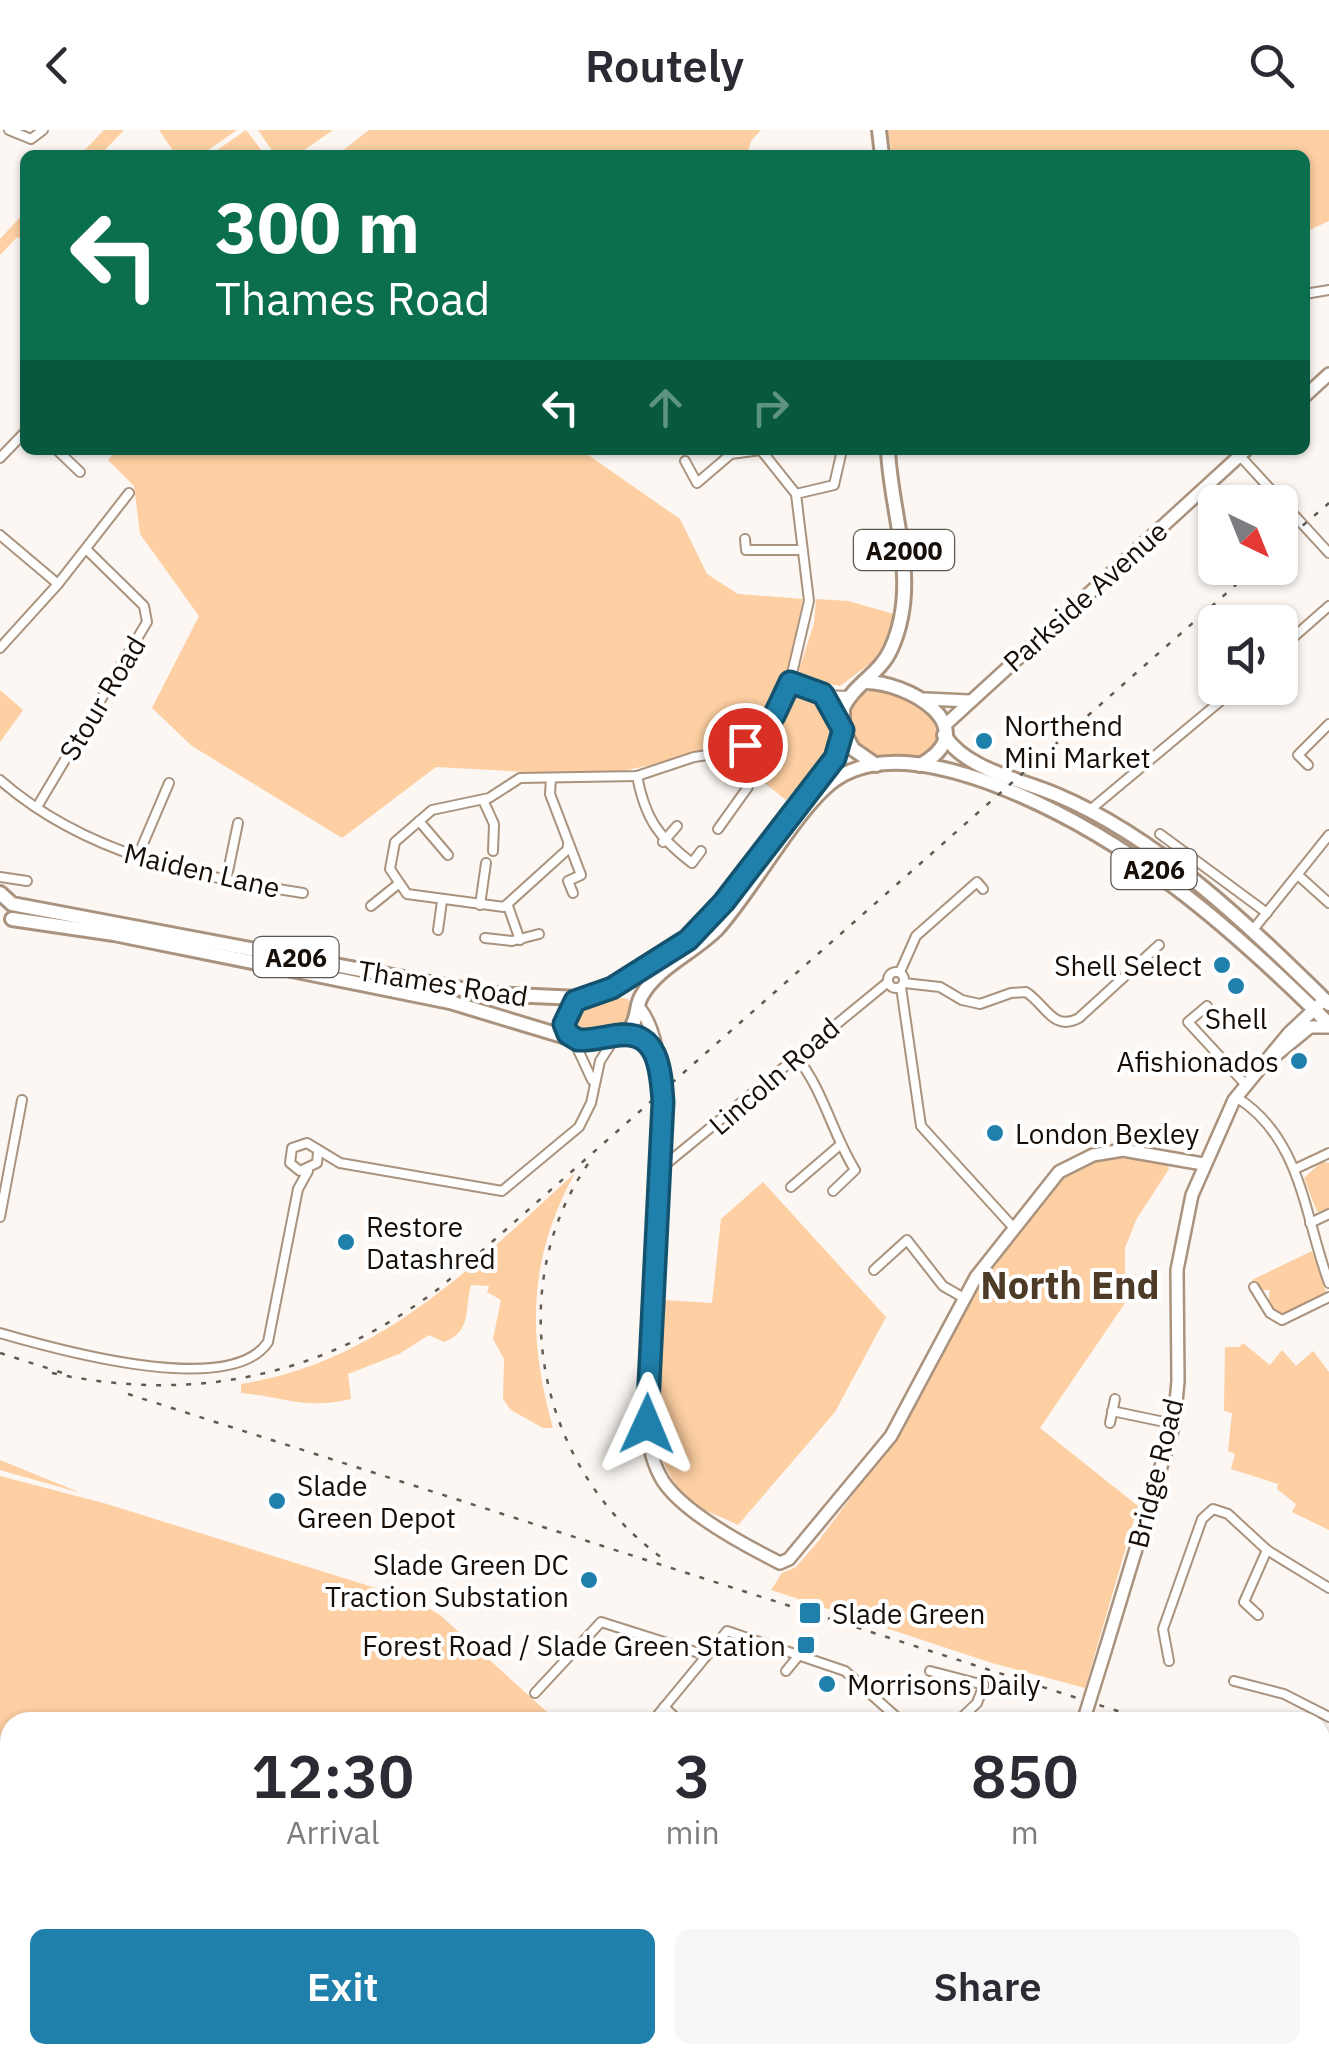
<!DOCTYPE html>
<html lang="en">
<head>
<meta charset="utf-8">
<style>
	:root { --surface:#fff; --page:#f7f7f7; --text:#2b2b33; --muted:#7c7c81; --accent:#1f80ab }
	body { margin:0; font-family:"IBM Plex Sans",sans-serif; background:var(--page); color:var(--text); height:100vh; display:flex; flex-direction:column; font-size:38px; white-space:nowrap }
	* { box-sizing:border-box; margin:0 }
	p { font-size:32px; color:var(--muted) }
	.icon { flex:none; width:55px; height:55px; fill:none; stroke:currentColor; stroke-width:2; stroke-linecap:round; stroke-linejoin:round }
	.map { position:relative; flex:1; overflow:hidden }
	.sheet { position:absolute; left:0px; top:1582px; width:1330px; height:352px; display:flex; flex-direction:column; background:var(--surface); border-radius:30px 30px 0 0; box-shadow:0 2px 8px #0004 }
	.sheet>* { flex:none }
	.banner { position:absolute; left:20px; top:20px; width:1290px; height:305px; border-radius:15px; box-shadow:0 2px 8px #0004; background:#0b6e4f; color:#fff; overflow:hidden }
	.needle { width:65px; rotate:137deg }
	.buttons { position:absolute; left:1198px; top:355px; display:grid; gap:20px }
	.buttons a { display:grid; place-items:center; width:100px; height:100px; border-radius:15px; background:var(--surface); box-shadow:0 2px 8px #0004; font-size:50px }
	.pin { position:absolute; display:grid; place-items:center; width:85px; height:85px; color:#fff; margin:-42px; border:5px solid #fff; border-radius:50%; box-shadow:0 2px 10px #0007 }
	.me { position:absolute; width:110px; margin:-55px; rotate:1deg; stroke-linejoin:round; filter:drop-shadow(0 0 8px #0008) }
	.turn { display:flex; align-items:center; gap:35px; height:210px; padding:0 30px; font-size:45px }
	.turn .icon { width:130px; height:130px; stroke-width:2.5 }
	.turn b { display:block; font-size:70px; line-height:85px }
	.lanes { display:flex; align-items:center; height:95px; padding:0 30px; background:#0003; justify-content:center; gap:50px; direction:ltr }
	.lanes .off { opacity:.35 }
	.eta { display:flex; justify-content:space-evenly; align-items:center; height:170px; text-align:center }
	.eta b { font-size:60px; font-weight:600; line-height:70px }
	.primary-button { display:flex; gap:20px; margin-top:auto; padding:20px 30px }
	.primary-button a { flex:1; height:115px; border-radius:15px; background:var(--accent); color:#fff; font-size:40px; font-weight:600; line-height:115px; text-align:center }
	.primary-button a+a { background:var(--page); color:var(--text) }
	header { display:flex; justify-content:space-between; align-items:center; height:130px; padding:0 30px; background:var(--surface); font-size:45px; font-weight:600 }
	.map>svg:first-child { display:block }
	.green { fill:#fdcfa2 }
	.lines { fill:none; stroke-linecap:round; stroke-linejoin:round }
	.street-casing { stroke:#aa937e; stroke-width:12 }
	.secondary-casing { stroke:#aa937e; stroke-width:16 }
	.primary-casing { stroke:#aa937e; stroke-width:18 }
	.street { stroke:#fff; stroke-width:8 }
	.secondary { stroke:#fff; stroke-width:11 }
	.primary { stroke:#fff; stroke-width:12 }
	.rail { stroke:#625b54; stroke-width:2.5; stroke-dasharray:5 10; stroke-linecap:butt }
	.secondary-bridge-casing { stroke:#aa937e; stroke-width:16; stroke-linecap:butt }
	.secondary-bridge { stroke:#fff; stroke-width:11 }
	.route-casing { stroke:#14536f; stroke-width:25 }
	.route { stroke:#1f80ab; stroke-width:18 }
	.poi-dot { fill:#1f80ab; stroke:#fff; stroke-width:4 }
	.labels { text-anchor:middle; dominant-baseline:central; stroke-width:8; stroke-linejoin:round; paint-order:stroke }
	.shield { fill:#fff; stroke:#5c5651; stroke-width:2.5 }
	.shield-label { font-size:25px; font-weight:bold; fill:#160e07 }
	.street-label { font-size:28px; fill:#160e07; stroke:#fff }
	.poi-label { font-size:28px; fill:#160e07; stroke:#fff; text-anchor:start }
	.district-label { font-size:38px; font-weight:bold; fill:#4d3a27; stroke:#fff }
</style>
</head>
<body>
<header><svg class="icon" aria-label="back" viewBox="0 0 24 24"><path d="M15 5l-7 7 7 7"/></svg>Routely<svg class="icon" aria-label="search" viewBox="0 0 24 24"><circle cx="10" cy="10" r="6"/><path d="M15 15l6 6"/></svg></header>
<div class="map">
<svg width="1329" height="1934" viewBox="0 0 1329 1934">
	<rect width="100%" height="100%" fill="#fcf7f2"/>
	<g class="green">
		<path d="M104,0h20l-24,25h-20z"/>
		<path d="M159,0h78l-36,25h-25z"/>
		<path d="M246,0l19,25h-55z"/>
		<path d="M258,0h75l-36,25h-22z"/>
		<path d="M369,0h392l-10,11 -4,14h-410z"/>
		<path d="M888,0h441v91l-24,11v-77h-413z"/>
		<path d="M25,82v29l-8,-4 -17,18v-16z"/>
		<path d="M116,320h465l99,69 27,55 31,20 65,5 -16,80 -19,38 -17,18 -22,14 -131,27 -162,-9 -94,71 -150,-92 -40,-38 47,-92 -59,-82 -6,-48 -26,-26z"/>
		<path d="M816,469l32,2 46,13 -14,42 -40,30 -37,-7 -4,-9 15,-47z"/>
		<path d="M0,560l23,20 -23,32z"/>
		<path d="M877,560c29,6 77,21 56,59l-16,9 -52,-4 -11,-13 -5,-34 13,-14z"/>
		<path d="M799,562l24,14 10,28 -10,24 -37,42 -29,-23 -11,-20 23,-24 22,-37z"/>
		<path d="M615,867l13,2 4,7 -4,16 -46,14 -6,-3 -5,-13 3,-8z"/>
		<path d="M1122,1024l44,7 3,8 -33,51 -11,28v55l-85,125 98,78 -53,182 -93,-25 -221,-73 11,-17 14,-6 20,-23 81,-108 73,-138 85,-119 24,-15z"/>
		<path d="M1322,1031l7,2v46l-12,3 -13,-34z"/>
		<path d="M575,1043c-47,85 -48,163 -22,255h-10l-32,-18 -8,-11 1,-40 -11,-20 8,-39 -14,-8 2,-6 -18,-1c-7,26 1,46 -27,57l-15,-7 -30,19 -51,20 3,25c-45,11 -66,-2 -110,-6v-9c140,-22 234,-120 334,-211z"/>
		<path d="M763,1052l123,135 -51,95 -97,113c-15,-8 -32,-12 -47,-24 -54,-47 -35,-132 -32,-195l4,-6 49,3 9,-84z"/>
		<path d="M1312,1121l15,44 -46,22 -13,-12 2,-15h-10l-8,-10z"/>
		<path d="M1243,1213l27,22 12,-15 14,16 17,-15 16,21v158l-37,-18 4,-8 -19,-15 1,-5 -47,-15 4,-15 -7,-3 4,-38 -8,-2 1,-64h14z"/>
		<path d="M0,1330l81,33 -81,-23z"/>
		<path d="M0,1346l107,28 307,96 26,15 118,107h-548v333h312l-9,9h-313z"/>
		<path d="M537,1925h87l-7,9h-79z"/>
	</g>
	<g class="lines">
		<defs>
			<g id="street">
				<path d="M9,0l22,9 12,-9"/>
				<path d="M1305,164l24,-4"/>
				<path d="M57,320l23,22"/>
				<path d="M1240,326l89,97"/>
				<path d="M0,328l25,-26"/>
				<path d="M685,331l12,22 34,-29 30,-4"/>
				<path d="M796,364l38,-9 8,-35"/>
				<path d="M0,405l58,49"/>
				<path d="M745,409l1,11h56"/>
				<path d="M0,518l58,-64 71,-91"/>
				<path d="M1280,519l49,-43"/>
				<path d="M790,552l33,13 25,1"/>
				<path d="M823,565l18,28"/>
				<path d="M1308,635l-10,-10 31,-31"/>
				<path d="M637,646c8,42 21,61 55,87l9,-12"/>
				<path d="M551,648l-1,16 31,81 -13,6 5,12"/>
				<path d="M0,650c86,75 194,96 303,113"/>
				<path d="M483,670l11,24 -1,27"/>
				<path d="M37,677l110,-185 -3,-16 -58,-57"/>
				<path d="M1090,680l146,-122"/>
				<path d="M419,691l29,34"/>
				<path d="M718,699l30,-42 -13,-36"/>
				<path d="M1160,704l107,79"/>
				<path d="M663,712l14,-16"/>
				<path d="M568,715l-1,5 -63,57 -97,-13 -17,-25 5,-27 37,-32 57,-12 31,-20 117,-2 57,-19 41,-6 27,-20 17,-23 11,-26 19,-81 -13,-107 -35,-44"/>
				<path d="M137,728l32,-75"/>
				<path d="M1299,746l30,27"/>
				<path d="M0,747l27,4"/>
				<path d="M226,751l12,-58"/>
				<path d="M480,775l6,-42"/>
				<path d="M371,776l26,-21"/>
				<path d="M508,776l12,34"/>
				<path d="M438,800l4,-29"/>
				<path d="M1252,801l77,-96"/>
				<path d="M485,808l27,3 27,-7"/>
				<circle cx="896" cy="850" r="8"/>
				<path d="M900,842l16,-36 61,-54 6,7"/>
				<path d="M904,853l36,4 22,13 18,4 31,-11 15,-1c20,13 27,40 53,26l80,-73"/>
				<path d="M901,857l20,139 92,101"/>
				<path d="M1207,876l-19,16 58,63"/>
				<path d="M573,909l19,41"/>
				<path d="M796,926c28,35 36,77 59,114l-22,21"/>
				<path d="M1236,967c66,41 68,119 93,186"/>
				<path d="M318,1022l-1,11 -17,8 -10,-8 2,-15 15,-5 33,20 162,28 77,-64 12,-24 9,-42 16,-25"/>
				<path d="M660,1039l228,-187"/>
				<path d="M1295,1039l34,-16"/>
				<path d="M791,1057l49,-42"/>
				<path d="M0,1087l22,-117"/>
				<path d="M1310,1093l19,-9"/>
				<path d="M874,1140l33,-30 36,46 21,12"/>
				<path d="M1254,1157l16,26 12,7 47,-23"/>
				<path d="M0,1203c55,16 230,66 268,9l30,-153 10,-18"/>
				<path d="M1112,1281l62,13"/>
				<path d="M1110,1293l5,-24"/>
				<path d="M1258,1485l-14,-13 23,-52"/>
				<path d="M1169,1531l-6,-32 39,-110 11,-10 15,5 39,36 62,38"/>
				<path d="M786,1541l14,-17"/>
				<path d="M930,1541l54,14 -7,18 -20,19"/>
				<path d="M1234,1551l50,13 45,23"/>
				<path d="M535,1563l66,-71 104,33"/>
				<path d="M664,1577l16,15"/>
				<path d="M652,1592l75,-91 118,40 57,51"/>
				<path d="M1320,1733l9,8"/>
				<path d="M1320,1758l9,-10"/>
				<path d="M878,1925l8,9"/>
				<path d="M957,1925l4,5"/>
				<path d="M1086,1925l10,9"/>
				<path d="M1219,1925l13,9"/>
				<path d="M685,1934l7,-9"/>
				<path d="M777,1934l8,-9"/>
				<path d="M1296,1934l9,-9"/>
			</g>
			<g id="secondary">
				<path d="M1305,266l24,-22"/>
				<path d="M925,569l44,2"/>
				<path d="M944,596l302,-276"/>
				<path d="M640,879c43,52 15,265 10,337 -3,43 -11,96 13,135 21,32 83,65 117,82l9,-4 102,-123 85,-159 83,-105 34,-17 30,-5 80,14"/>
				<path d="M624,904l23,11 12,11"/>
				<path d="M1277,924l33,-27h19"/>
				<path d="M1105,1521l69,-227 4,-43 -1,-111 15,-75 42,-95 55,-67 30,-28"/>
				<path d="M1113,1934l11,-9"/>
			</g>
			<g id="primary">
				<path d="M879,0l3,25"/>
				<path d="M864,552c44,-1 123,46 56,83"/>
				<path d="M844,602l9,17 23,16"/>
				<path d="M944,605c22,35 76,44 113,60 104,44 192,131 272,209"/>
				<path d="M0,763l12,11 476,90 91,4 34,-10 75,-48 36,-37 114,-150 5,-15v-30c11,-24 37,-34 48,-59 30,-66 0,-132 -3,-199"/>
				<path d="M12,789l102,15 336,68 129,39 51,-12c9,-12 5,-23 12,-34 15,-27 52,-43 74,-65 36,-38 84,-130 123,-153 45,-27 108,-10 154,7 133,51 236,141 336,240"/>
				<path d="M568,904l-1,-22 12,-14"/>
			</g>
		</defs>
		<use href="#street" class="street-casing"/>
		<use href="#secondary" class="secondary-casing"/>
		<use href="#primary" class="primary-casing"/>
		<use href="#street" class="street"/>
		<use href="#secondary" class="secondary"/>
		<use href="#primary" class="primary"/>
		<g class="rail">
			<path d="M1280,415l49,-42"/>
			<path d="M588,1034c-89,129 -47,312 80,398"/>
			<path d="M0,1223l66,21"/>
			<path d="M52,1243c143,31 274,3 390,-87l813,-718"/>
			<path d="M128,1264l1024,328"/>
			<path d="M1320,1639l9,2"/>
		</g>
		<defs>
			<path id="secondary-bridge" d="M1083,1592l22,-71"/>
		</defs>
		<use href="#secondary-bridge" class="secondary-bridge-casing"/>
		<use href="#secondary-bridge" class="secondary-bridge"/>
	</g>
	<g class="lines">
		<defs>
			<path id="route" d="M647,1294l16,-322c-2,-27 -3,-71 -43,-67 -14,1 -27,6 -42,5l-10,-6 -4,-10 11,-23 37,-13 76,-48 36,-38 111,-144 8,-28 -20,-36 -33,-12 -16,34 -29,29"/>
		</defs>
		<use href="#route" class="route-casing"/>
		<use href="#route" class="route"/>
	</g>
	<g class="poi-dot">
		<circle cx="984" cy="611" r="10"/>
		<circle cx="1222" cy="835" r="10"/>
		<circle cx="1236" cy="856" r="10"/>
		<circle cx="1299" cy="931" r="10"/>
		<circle cx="995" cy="1003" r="10"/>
		<circle cx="346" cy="1112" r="10"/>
		<circle cx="277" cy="1371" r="10"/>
		<circle cx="589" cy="1450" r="10"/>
		<rect x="798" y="1471" width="24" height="24" rx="5"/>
		<rect x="796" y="1505" width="20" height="20" rx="5"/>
		<circle cx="827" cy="1554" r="10"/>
	</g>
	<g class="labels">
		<g class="shield">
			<rect x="854" y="400" width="100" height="40" rx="8"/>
			<rect x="1111.5" y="719" width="85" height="40" rx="8"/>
			<rect x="253.5" y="807" width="85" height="40" rx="8"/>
		</g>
		<g class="shield-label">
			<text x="904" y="420">A2000</text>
			<text x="1154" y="739">A206</text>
			<text x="296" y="827">A206</text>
		</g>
		<g class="street-label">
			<text transform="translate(1085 466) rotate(-42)">Parkside Avenue</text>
			<text transform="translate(102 568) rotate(-59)">Stour Road</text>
			<text transform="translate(202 740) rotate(13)">Maiden Lane</text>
			<text transform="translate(443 853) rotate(9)">Thames Road</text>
			<text transform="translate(774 946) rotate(-41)">Lincoln Road</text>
			<text transform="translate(1155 1343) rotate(-76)">Bridge Road</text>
		</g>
		<g class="poi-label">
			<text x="1004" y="595">Northend<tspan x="1004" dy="32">Mini Market</tspan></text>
			<text x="1202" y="835" text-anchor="end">Shell Select</text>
			<text x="1236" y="888" text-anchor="middle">Shell</text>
			<text x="1279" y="931" text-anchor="end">Afishionados</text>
			<text x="1015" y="1003">London Bexley</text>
			<text x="366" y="1096">Restore<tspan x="366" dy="32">Datashred</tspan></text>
			<text x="297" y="1355">Slade<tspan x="297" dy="32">Green Depot</tspan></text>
			<text x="569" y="1434" text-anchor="end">Slade Green DC<tspan x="569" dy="32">Traction Substation</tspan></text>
			<text x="832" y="1483">Slade Green</text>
			<text x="786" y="1515" text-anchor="end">Forest Road / Slade Green Station</text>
			<text x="847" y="1554">Morrisons Daily</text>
		</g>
		<g class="district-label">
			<text x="1070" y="1154">North End</text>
		</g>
	</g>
</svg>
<div class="buttons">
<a><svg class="needle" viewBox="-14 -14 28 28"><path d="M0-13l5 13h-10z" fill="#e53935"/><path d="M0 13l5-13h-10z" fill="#7c7c81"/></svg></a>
<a><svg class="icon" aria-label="sound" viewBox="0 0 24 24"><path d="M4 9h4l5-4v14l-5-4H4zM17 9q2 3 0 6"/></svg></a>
</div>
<div class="pin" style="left:745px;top:615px;background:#d93025"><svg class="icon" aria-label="arrive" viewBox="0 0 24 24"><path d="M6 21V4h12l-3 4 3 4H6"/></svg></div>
<svg class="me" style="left:647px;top:1294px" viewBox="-20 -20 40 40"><path d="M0-17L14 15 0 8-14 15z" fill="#1f80ab" stroke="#fff" stroke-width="4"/></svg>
<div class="banner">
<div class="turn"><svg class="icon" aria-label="left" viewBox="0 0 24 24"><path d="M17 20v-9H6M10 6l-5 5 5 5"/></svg><div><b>300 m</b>Thames Road</div></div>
<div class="lanes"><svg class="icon" aria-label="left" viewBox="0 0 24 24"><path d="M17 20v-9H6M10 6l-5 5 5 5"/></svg><svg class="icon off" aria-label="ahead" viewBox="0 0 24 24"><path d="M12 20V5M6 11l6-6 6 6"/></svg><svg class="icon off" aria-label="right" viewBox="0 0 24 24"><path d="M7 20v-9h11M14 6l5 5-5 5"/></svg></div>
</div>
<section class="sheet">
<div class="eta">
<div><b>12:30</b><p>Arrival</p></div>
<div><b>3</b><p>min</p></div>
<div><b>850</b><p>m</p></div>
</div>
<div class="primary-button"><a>Exit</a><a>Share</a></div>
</section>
</div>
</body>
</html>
